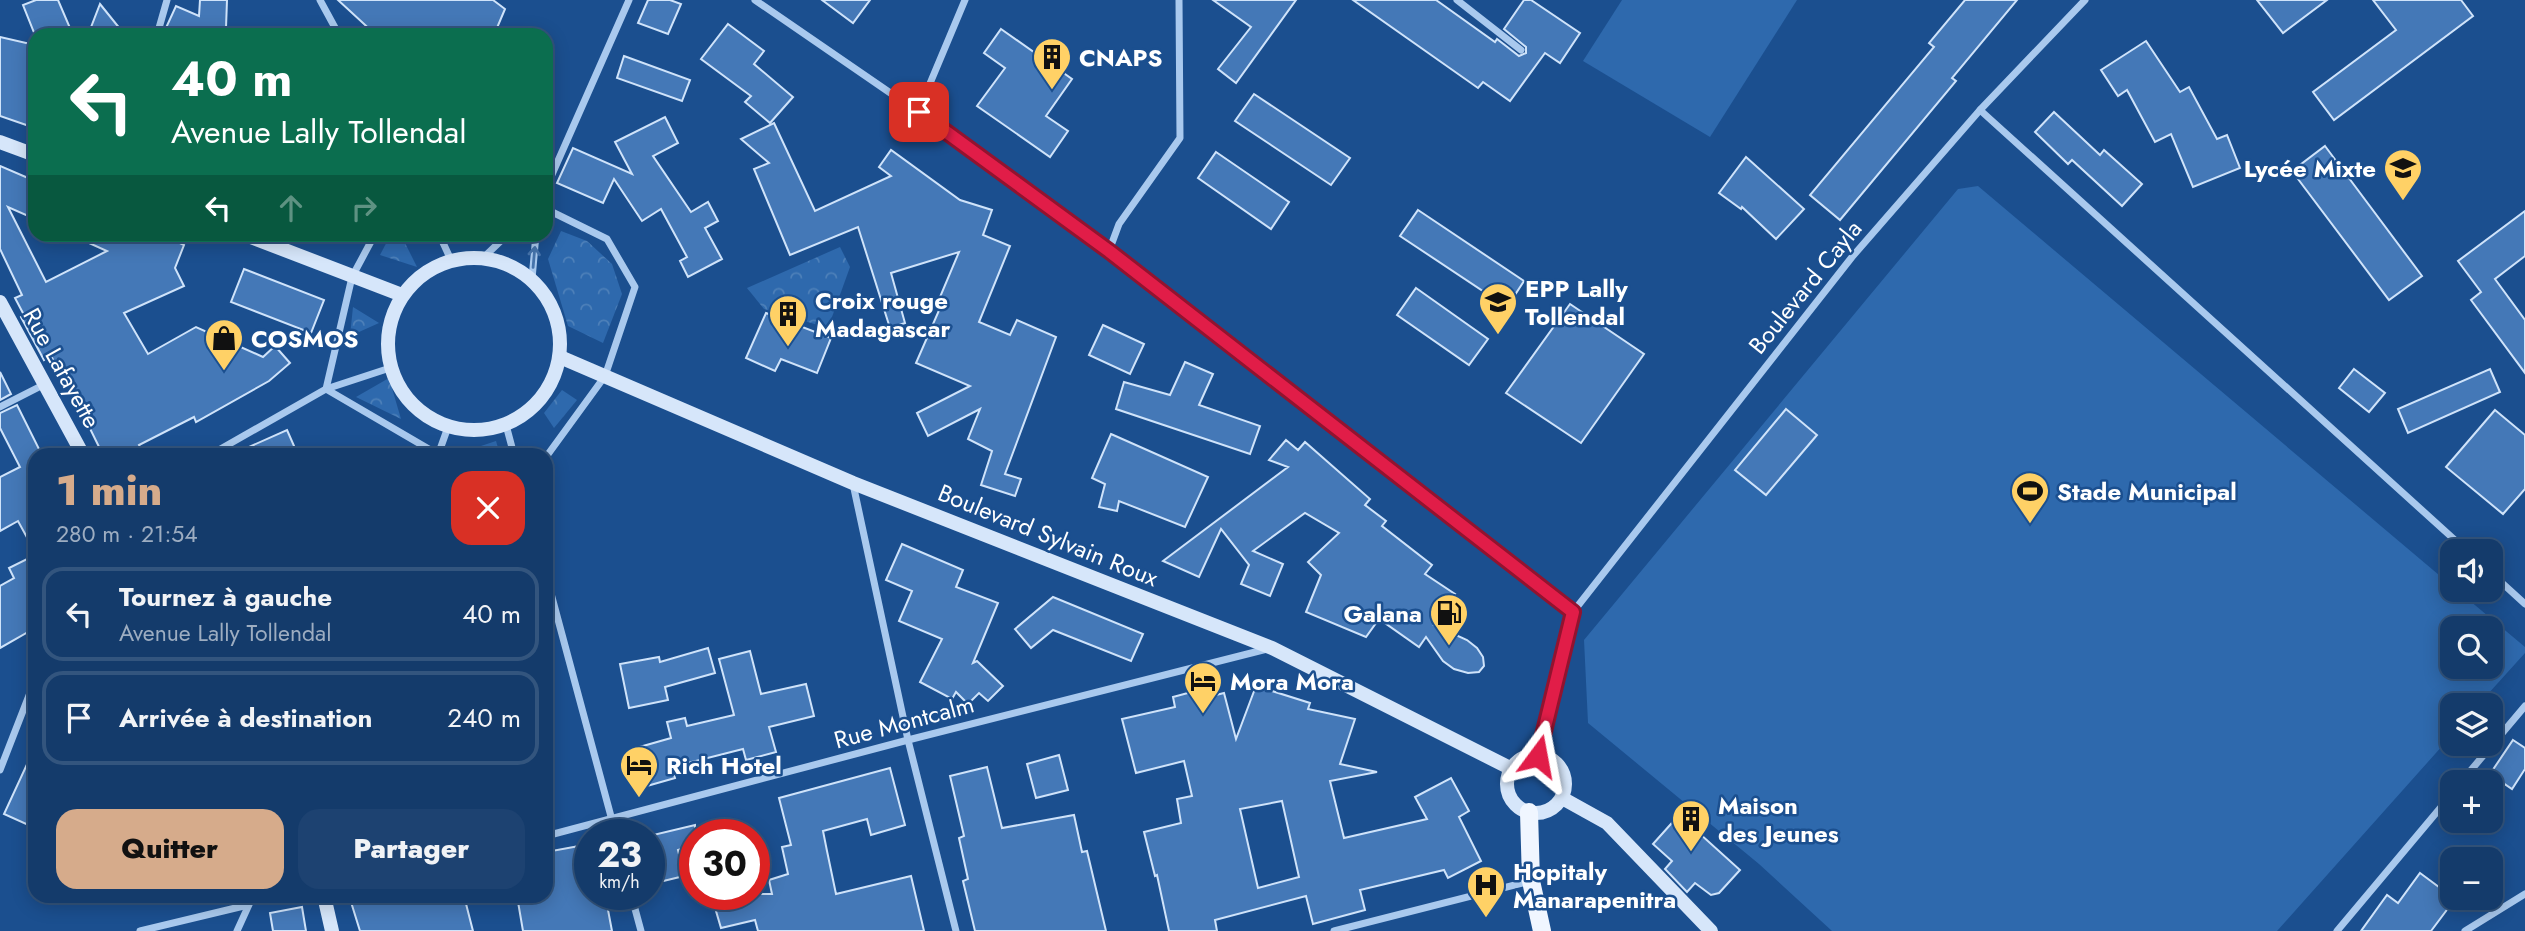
<!DOCTYPE html>
<html lang="fr">
<head>
<meta charset="utf-8">
<style>
	:root { --surface:#143b6b; --page:#1d4271; --text:#f1f3f6; --muted:#9dadc1; --line:#33557e; --accent:#d6ab8b }
	body { margin:0; font-family:Jost,sans-serif; background:var(--page); color:var(--text); height:100vh; display:flex; flex-direction:column; font-size:26px; white-space:nowrap }
	* { box-sizing:border-box; margin:0 }
	p { font-size:23px; color:var(--muted) }
	.icon { flex:none; width:38px; height:38px; fill:none; stroke:currentColor; stroke-width:2; stroke-linecap:round; stroke-linejoin:round }
	.map { position:relative; flex:1; overflow:hidden }
	.details { position:absolute; left:28px; top:448px; width:525px; height:455px; display:flex; flex-direction:column; background:var(--surface); border-radius:21px; box-shadow:0 4px 18px #0003,0 0 0 2px var(--line) }
	.details>* { flex:none }
	.banner { position:absolute; left:28px; top:28px; width:525px; height:214px; border-radius:21px; box-shadow:0 4px 18px #0003,0 0 0 2px var(--line); background:#0b6e4f; color:#fff; overflow:hidden }
	.controls { position:absolute; left:2440px; top:539px; display:grid; gap:14px }
	.controls a { display:grid; place-items:center; width:63px; height:63px; border-radius:14px; background:var(--surface); box-shadow:0 4px 18px #0003,0 0 0 2px var(--line); font-size:35px }
	.speed { position:absolute; left:574px; top:819px; display:flex; gap:14px; font-size:35px; font-weight:700; text-align:center }
	.speed>* { display:grid; place-content:center; width:91px; height:91px; border-radius:50%; background:var(--surface); box-shadow:0 4px 18px #0003,0 0 0 2px var(--line); line-height:1 }
	.speed small { font-size:18px; font-weight:400 }
	.speed .limit { border:10px solid #d22; background:#fff; color:#111 }
	.pin { position:absolute; display:grid; place-items:center; width:60px; height:60px; color:#fff; margin:-30px; border-radius:14px; box-shadow:0 4px 10px #0006 }
	.me { position:absolute; width:77px; margin:-38px; rotate:13deg; stroke-linejoin:round; filter:drop-shadow(0 0 5px #0008) }
	.turn { display:flex; align-items:center; gap:24px; height:147px; padding:0 28px; font-size:32px }
	.turn .icon { width:91px; height:91px; stroke-width:2.5 }
	.turn b { display:block; font-size:49px; line-height:60px }
	.lanes { display:flex; align-items:center; height:66px; padding:0 28px; background:#0003; justify-content:center; gap:35px; direction:ltr }
	.lanes .off { opacity:.35 }
	.round { display:grid; place-items:center; flex:none; width:74px; height:74px; border-radius:21px; background:var(--page) }
	.summary { display:flex; align-items:center; justify-content:space-between; height:119px; padding:0 28px }
	h1 { font-size:42px; font-weight:800; line-height:52px; color:var(--accent) }
	.primary-button { display:flex; gap:14px; margin-top:auto; padding:14px 28px }
	.primary-button a { flex:1; height:80px; border-radius:21px; background:var(--accent); color:#111; font-size:28px; font-weight:800; line-height:80px; text-align:center }
	.primary-button a+a { background:var(--page); color:var(--text) }
	ul { padding:0; list-style:none }
	li { display:flex; align-items:center; gap:21px; height:94px; margin:0 14px 10px; padding:0 14px; border:4px solid var(--line); border-radius:21px }
	li div { flex:1 }
	li b { display:block; font-size:26px }
	li em { font-style:normal }
	.map>svg:first-child { display:block }
	.forest { fill:url(#forest-crowns) }
	.garden { fill:#2e69ad; fill-rule:evenodd }
	.building { fill:#4478b7; stroke:#cfe3fa; stroke-width:2; fill-rule:evenodd }
	.lines { fill:none; stroke-linecap:round; stroke-linejoin:round }
	.street { stroke:#a9c9ee; stroke-width:7 }
	.secondary { stroke:#d6e6fa; stroke-width:14 }
	.primary { stroke:#f0f6ff; stroke-width:18 }
	.oneway { stroke:#4674ac }
	.route-casing { stroke:#92132f; stroke-width:18 }
	.route { stroke:#e11d48; stroke-width:12 }
	.labels { text-anchor:middle; dominant-baseline:central; stroke-width:5; stroke-linejoin:round; paint-order:stroke }
	.poi-label { font-size:24px; font-weight:bold; fill:#fff; stroke:#1b4f8f; text-anchor:start }
	.street-label { font-size:24px; fill:#fff; stroke:#1b4f8f }
</style>
</head>
<body>
<div class="map">
<svg width="2525" height="931" viewBox="0 0 2525 931">
	<defs>
		<pattern id="forest-crowns" width="20" height="18" patternUnits="userSpaceOnUse" patternTransform="scale(1.75)"><rect width="20" height="18" fill="#2e69ad"/><path d="M2 6a3 3 0 1 1 6 0M12 15a3 3 0 1 1 6 0" fill="none" stroke="#4d80b9"/></pattern>
	</defs>
	<rect width="100%" height="100%" fill="#1b4f8f"/>
	<g class="forest">
		<path d="M561,231l26,10 25,23 10,30 -19,49 -35,-17 -20,-67z"/>
		<path d="M391,234l10,1 16,32 -37,-12z"/>
		<path d="M840,247l10,20 -22,61 -64,-19 -17,-21z"/>
		<path d="M353,307l26,16 -29,13z"/>
		<path d="M389,378l12,41 -45,-22z"/>
		<path d="M562,390l15,10 -23,28 -10,-15z"/>
		<path d="M496,441l4,14h-31l-6,-3z"/>
	</g>
	<g class="garden">
		<path d="M1622,0h175l-87,137 -127,-76z"/>
		<path d="M1978,186l474,400v4h5l68,57v6l-47,52h-26v30l-175,196h-445l-73,-67 -171,-141 -4,-83 374,-451zM2452,628h38v39h-38z"/>
	</g>
	<g class="building">
		<path d="M36,0h22l15,35h-38l-12,-30z"/>
		<path d="M200,0h27l-1,28 17,7h-67l-11,-5 11,-24 23,10z"/>
		<path d="M338,0h155l12,9 -11,26h-118z"/>
		<path d="M648,0h22l11,4 -13,30 -30,-11z"/>
		<path d="M822,0h48l-17,23z"/>
		<path d="M1213,0h83l-60,83 -18,-14 33,-42z"/>
		<path d="M1353,0h83l59,42 2,-3 22,17 7,-3v-6l-22,-18 20,-29h7l49,33 -20,30 -15,-10 -35,48 -27,-19 -5,6z"/>
		<path d="M1965,0h52l-65,78 4,3 -116,139 -30,-25 124,-148 -5,-4z"/>
		<path d="M2257,0h70l-44,33z"/>
		<path d="M2373,0h88l12,16 -139,104 -21,-28 83,-62z"/>
		<path d="M100,4l25,31h-37z"/>
		<path d="M728,24l36,27 -10,13 39,33 -23,26 -25,-21 6,-6 -50,-37z"/>
		<path d="M1001,29l71,50 -26,37 22,15 -18,26 -73,-51 28,-38 -21,-15z"/>
		<path d="M0,37l35,8v83l-35,-12z"/>
		<path d="M2146,41l34,51 9,-5 28,52 10,-4 13,33 -47,19 -22,-53 -16,8 -28,-52 -9,6 -17,-26z"/>
		<path d="M624,56l66,24 -8,21 -65,-23z"/>
		<path d="M1254,94l96,64 -19,27 -96,-64z"/>
		<path d="M2054,112l46,43 4,-5 38,34 -20,22 -50,-46 -4,4 -33,-32z"/>
		<path d="M665,117l13,26 -25,13 38,56 17,-10 10,19 -13,7 17,31 -34,18 -8,-16 7,-4 -26,-48 -19,12 -28,-42 -11,24 -46,-20 16,-35 59,26 -17,-32z"/>
		<path d="M774,123l41,88 76,-35 -12,-9 12,-17 69,50 32,10 -9,25 27,11 -31,76 31,13 7,-15 39,17 -51,137 16,5 -6,17 -34,-11 11,-34 -24,-12 12,-30 -52,27 -11,-23 53,-27 -54,-23 28,-64 -4,-2 19,-45 -68,21 14,50 -15,5 -32,-101 -68,28 -36,-86 15,-6 -28,-24z"/>
		<path d="M2325,146l97,130 -33,24 -97,-129z"/>
		<path d="M1216,152l73,50 -18,27 -73,-51z"/>
		<path d="M1746,157l58,52 -28,30 -34,-32 -1,2 -22,-16z"/>
		<path d="M0,166l35,15v38l-27,-12 38,75 61,-31 -38,-17h92l23,11 -9,23 9,18 -60,27 24,41 48,-27 67,30 12,-11 15,17 -21,18 -73,41 -2,-5 -55,28 5,10h-41l-31,-63 -21,-36 -7,4 -23,-43 3,-2 -9,-17 7,-3 -22,-46z"/>
		<path d="M1418,210l106,71 -17,26 -107,-71z"/>
		<path d="M2525,211v45l-30,23 30,41v53l-54,-73 10,-8 -23,-31z"/>
		<path d="M244,269l80,31 -13,33 -80,-31z"/>
		<path d="M1416,288l72,51 -19,26 -72,-50z"/>
		<path d="M1570,304l74,50 -63,89 -75,-50z"/>
		<path d="M766,313l65,25 -14,35 -36,-14 -6,12 -29,-13z"/>
		<path d="M1103,325l41,19 -14,30 -41,-19z"/>
		<path d="M1185,362l28,12 -14,31 61,21 -10,28 -134,-45 8,-27 46,13z"/>
		<path d="M2354,369l31,24 -16,19 -30,-24z"/>
		<path d="M2490,369l10,23 -92,41 -10,-24z"/>
		<path d="M0,372l11,22 -11,6z"/>
		<path d="M17,405l23,46 -5,3v98l-17,-31 -18,10v-54l20,-10 -20,-39v-15z"/>
		<path d="M1786,409l31,26 -51,60 -31,-25z"/>
		<path d="M2495,410l30,25v54l-22,25 -57,-47z"/>
		<path d="M287,430l11,25h-67z"/>
		<path d="M1111,434l97,43 -23,50 -66,-26 -2,10 -18,-4 6,-23 -13,-6z"/>
		<path d="M1286,440l12,10 7,-8 65,57 -5,6 21,16 -4,5 50,39 -7,9 30,20 -21,31 33,15 10,8 6,9 1,9 -5,6 -11,1 -14,-4 -11,-8 -17,-24 -7,10 -40,-28 -13,18 -60,-25 15,-37 -13,-13 31,-29 -34,-20 -52,38 30,13 -13,32 -29,-12 8,-19 -28,-36 -22,48 -36,-16 125,-94 -19,-7z"/>
		<path d="M902,544l61,26 -7,17 42,16 -25,60 4,-2 26,25 -15,15 -9,-8 -11,11 -12,-12 -4,7 -32,-17 22,-43 -43,-18 13,-30 -26,-11z"/>
		<path d="M35,555v73l-35,20v-62l14,-8 -5,-10z"/>
		<path d="M1053,597l90,37 -12,27 -78,-31 -22,18 -16,-19z"/>
		<path d="M708,648l7,25 -50,14 3,13 -39,8 -9,-44 39,-7 1,5z"/>
		<path d="M750,651l11,43 45,-10 8,32 -45,11 7,25 -30,8 -3,-11 -71,18 3,11 -28,8 -11,-38 35,-10 -4,-16 18,-4 2,8 47,-11 -15,-56z"/>
		<path d="M1256,686l54,17 -2,6 47,10 -15,45 37,8 -47,9 14,57 83,-19 -12,-22 36,-19 18,33 -10,6 22,44 -33,17 -4,-8 -84,20 5,20 -52,14 -7,-28 -91,24 2,11h-48l-12,-56 -2,1 -11,-44 37,-9 -4,-24 15,-3 -8,-35 -48,12 -14,-54 53,-12 -2,-10 37,-10 2,9 12,-3 12,46zM1282,801l17,76 -41,11 -18,-79z"/>
		<path d="M2513,740l12,8v21l-13,20 -22,-15z"/>
		<path d="M35,747v81l-31,-14z"/>
		<path d="M1059,755l9,35 -32,8 -9,-34z"/>
		<path d="M987,767l15,61 72,-13 8,37 5,-1 19,80h-131l-12,-50 5,-2 -9,-41 5,-2 -14,-60z"/>
		<path d="M890,768l15,57 -34,10 -4,-16 -44,12 4,20 9,43 75,-18 13,55h-166l-3,-11 -34,8 -10,-34h61l-3,-14 19,-6 -6,-27 9,-2 -12,-47z"/>
		<path d="M1679,815l61,55 -21,23 -8,2 -16,-12 -8,9 -22,-23 7,-8 -19,-17z"/>
		<path d="M695,825v20l-17,5 6,26 -29,7 -6,-23v-24z"/>
		<path d="M590,844v50h15l7,37h-89l-6,-35h29v-44z"/>
		<path d="M2420,873l35,26 -24,32h-70l26,-36 11,8z"/>
		<path d="M372,896h92l9,35h-113l-9,-29z"/>
		<path d="M302,907l4,24h-33l-3,-18z"/>
	</g>
	<g class="lines">
		<g class="street">
			<path d="M320,0l19,35"/>
			<path d="M755,0l163,112 191,139 464,361"/>
			<path d="M1457,0l64,50"/>
			<path d="M157,35l10,-35"/>
			<path d="M1980,110l487,441"/>
			<path d="M918,112l47,-112"/>
			<path d="M546,188l83,-188"/>
			<path d="M546,209l61,30 28,48 -30,89 -59,81"/>
			<path d="M375,234l-23,43 -26,112 113,66"/>
			<path d="M439,234l12,26"/>
			<path d="M1109,251l10,-27 61,-86 -1,-138"/>
			<path d="M484,257l24,-23"/>
			<path d="M532,279l4,-45"/>
			<path d="M0,407l45,-23"/>
			<path d="M506,425l8,30"/>
			<path d="M210,455l116,-66 64,-21"/>
			<path d="M438,455l10,-28"/>
			<path d="M853,484l55,256 48,191"/>
			<path d="M2490,572l35,32"/>
			<path d="M546,575l70,260"/>
			<path d="M1538,756l35,-144 279,-355 128,-147 105,-110"/>
			<path d="M0,770l35,-90"/>
			<path d="M2461,782l64,-76"/>
			<path d="M546,836l362,-96 359,-91"/>
			<path d="M631,894l10,37"/>
			<path d="M140,931l108,-26"/>
			<path d="M237,931l16,-35"/>
			<path d="M1334,931l196,-50"/>
			<path d="M2337,931l115,-137"/>
			<path d="M2465,931l60,-37"/>
		</g>
		<g class="secondary">
			<path d="M0,142l35,13"/>
			<path d="M243,234l159,61"/>
			<circle cx="474" cy="344" r="86"/>
			<path d="M0,302l83,153"/>
			<path d="M560,357l293,126 419,165 240,121"/>
			<circle cx="1536" cy="784" r="29"/>
			<path d="M1562,798l45,25 104,108"/>
			<path d="M324,896l8,35"/>
		</g>
		<path class="primary" d="M1529,812l2,69 11,50"/>
	</g>
	<defs><path id="oneway-shaft" d="M-6 0H5M1.5-3L5.5 0L1.5 3" fill="none" stroke-width="1.6" stroke-linecap="round" stroke-linejoin="round" transform="scale(1.75)"/></defs>
	<use class="oneway" href="#oneway-shaft" transform="translate(534 257) rotate(-85)"/>
	<g class="lines">
		<defs>
			<path id="route" d="M919,112l190,139 464,361 -35,144"/>
		</defs>
		<use href="#route" class="route-casing"/>
		<use href="#route" class="route"/>
	</g>
	<defs>
		<symbol id="building-pin" viewBox="-11 -11 22 30"><path d="M0 17L-7.5 6A9.5 9.5 0 1 1 7.5 6Z" fill="#ffd166" stroke="#1b4f8f"/><path d="M-4-6H4V6H1V3H-1V6H-4ZM-2.5-4.3h1.7v1.8h-1.7ZM.8-4.3h1.7v1.8H.8ZM-2.5-1h1.7V.8h-1.7ZM.8-1h1.7V.8H.8Z" fill="#111"/></symbol>
		<symbol id="school-pin" viewBox="-11 -11 22 30"><path d="M0 17L-7.5 6A9.5 9.5 0 1 1 7.5 6Z" fill="#ffd166" stroke="#1b4f8f"/><path d="M0-5L7-2L0 1L-7-2ZM-4 1L0 2.5L4 1V4Q0 6-4 4Z" fill="#111"/></symbol>
		<symbol id="shop-pin" viewBox="-11 -11 22 30"><path d="M0 17L-7.5 6A9.5 9.5 0 1 1 7.5 6Z" fill="#ffd166" stroke="#1b4f8f"/><path d="M-5-2.5h2.3a2.7 3.5 0 0 1 5.4 0H5L5.5 6h-11ZM-1.5-2.5h3a1.5 2.3 0 0 0-3 0Z" fill="#111"/></symbol>
		<symbol id="stadium-pin" viewBox="-11 -11 22 30"><path d="M0 17L-7.5 6A9.5 9.5 0 1 1 7.5 6Z" fill="#ffd166" stroke="#1b4f8f"/><path d="M0-5a6.5 5 0 1 0 0 10a6.5 5 0 1 0 0-10ZM-3.5-1.8h7v3.6h-7Z" fill="#111"/></symbol>
		<symbol id="fuel-pin" viewBox="-11 -11 22 30"><path d="M0 17L-7.5 6A9.5 9.5 0 1 1 7.5 6Z" fill="#ffd166" stroke="#1b4f8f"/><path d="M-5.5-6h7V0h2V4h1.3V-2.5L3-4.5l.8-.8L6-3V5H2.5V1h-1V6h-7ZM-4.2-4.7v3.2H.2V-4.7Z" fill="#111"/></symbol>
		<symbol id="hotel-pin" viewBox="-11 -11 22 30"><path d="M0 17L-7.5 6A9.5 9.5 0 1 1 7.5 6Z" fill="#ffd166" stroke="#1b4f8f"/><path d="M-6-4.5h1.5V1H6V5H4.5V3h-9V5H-6ZM-4 0a1.8 1.8 0 1 1 3.6 0ZM.5 0V-2.5h3Q6-2.5 6 0Z" fill="#111"/></symbol>
		<symbol id="hospital-pin" viewBox="-11 -11 22 30"><path d="M0 17L-7.5 6A9.5 9.5 0 1 1 7.5 6Z" fill="#ffd166" stroke="#1b4f8f"/><path d="M-5-5h3v3.5h4V-5h3V5h-3V1.5h-4V5h-3Z" fill="#111"/></symbol>
	</defs>
	<g fill-rule="evenodd">
		<use href="#building-pin" x="1030" y="35" width="44" height="60"/>
		<use href="#school-pin" x="2381" y="146" width="44" height="60"/>
		<use href="#school-pin" x="1476" y="280" width="44" height="60"/>
		<use href="#building-pin" x="766" y="292" width="44" height="60"/>
		<use href="#shop-pin" x="202" y="316" width="44" height="60"/>
		<use href="#stadium-pin" x="2008" y="469" width="44" height="60"/>
		<use href="#fuel-pin" x="1427" y="591" width="44" height="60"/>
		<use href="#hotel-pin" x="1181" y="659" width="44" height="60"/>
		<use href="#hotel-pin" x="617" y="743" width="44" height="60"/>
		<use href="#building-pin" x="1669" y="797" width="44" height="60"/>
		<use href="#hospital-pin" x="1464" y="863" width="44" height="60"/>
	</g>
	<g class="labels">
		<g class="poi-label">
			<text x="1079" y="57">CNAPS</text>
			<text x="2376" y="168" text-anchor="end">Lycée Mixte</text>
			<text x="1525" y="288">EPP Lally<tspan x="1525" dy="28">Tollendal</tspan></text>
			<text x="815" y="300">Croix rouge<tspan x="815" dy="28">Madagascar</tspan></text>
			<text x="251" y="338">COSMOS</text>
			<text x="2057" y="491">Stade Municipal</text>
			<text x="1422" y="613" text-anchor="end">Galana</text>
			<text x="1230" y="681">Mora Mora</text>
			<text x="666" y="765">Rich Hotel</text>
			<text x="1718" y="805">Maison<tspan x="1718" dy="28">des Jeunes</tspan></text>
			<text x="1513" y="871">Hopitaly<tspan x="1513" dy="28">Manarapenitra</tspan></text>
		</g>
		<g class="street-label">
			<text transform="translate(1805 287) rotate(-51)">Boulevard Cayla</text>
			<text transform="translate(62 368) rotate(61)">Rue Lafayette</text>
			<text transform="translate(1048 535) rotate(22)">Boulevard Sylvain Roux</text>
			<text transform="translate(904 722) rotate(-15)">Rue Montcalm</text>
		</g>
	</g>
</svg>
<div class="controls">
<a><svg class="icon" aria-label="sound" viewBox="0 0 24 24"><path d="M4 9h4l5-4v14l-5-4H4zM17 9q2 3 0 6"/></svg></a>
<a><svg class="icon" aria-label="search" viewBox="0 0 24 24"><circle cx="10" cy="10" r="6"/><path d="M15 15l6 6"/></svg></a>
<a><svg class="icon" aria-label="layers" viewBox="0 0 24 24"><path d="M12 4l9 5-9 5-9-5zM3 14l9 5 9-5"/></svg></a>
<a>+</a>
<a>−</a>
</div>
<div class="speed"><div>23<small>km/h</small></div><div class="limit">30</div></div>
<div class="pin" style="left:919px;top:112px;background:#d93025"><svg class="icon" aria-label="arrive" viewBox="0 0 24 24"><path d="M6 21V4h12l-3 4 3 4H6"/></svg></div>
<svg class="me" style="left:1538px;top:756px" viewBox="-20 -20 40 40"><path d="M0-17L14 15 0 8-14 15z" fill="#e11d48" stroke="#fff" stroke-width="4"/></svg>
<div class="banner">
<div class="turn"><svg class="icon" aria-label="left" viewBox="0 0 24 24"><path d="M17 20v-9H6M10 6l-5 5 5 5"/></svg><div><b>40 m</b>Avenue Lally Tollendal</div></div>
<div class="lanes"><svg class="icon" aria-label="left" viewBox="0 0 24 24"><path d="M17 20v-9H6M10 6l-5 5 5 5"/></svg><svg class="icon off" aria-label="ahead" viewBox="0 0 24 24"><path d="M12 20V5M6 11l6-6 6 6"/></svg><svg class="icon off" aria-label="right" viewBox="0 0 24 24"><path d="M7 20v-9h11M14 6l5 5-5 5"/></svg></div>
</div>
<section class="details">
<div class="summary"><div><h1>1 min</h1><p>280 m · 21:54</p></div><a class="round" style="background:#d93025;color:#fff"><svg class="icon" aria-label="close" viewBox="0 0 24 24"><path d="M6 6l12 12M18 6L6 18"/></svg></a></div>
<ul>
<li><svg class="icon" aria-label="left" viewBox="0 0 24 24"><path d="M17 20v-9H6M10 6l-5 5 5 5"/></svg><div><b>Tournez à gauche</b><p>Avenue Lally Tollendal</p></div><em>40 m</em></li>
<li><svg class="icon" aria-label="arrive" viewBox="0 0 24 24"><path d="M6 21V4h12l-3 4 3 4H6"/></svg><div><b>Arrivée à destination</b></div><em>240 m</em></li>
</ul>
<div class="primary-button"><a>Quitter</a><a>Partager</a></div>
</section>
</div>
</body>
</html>
